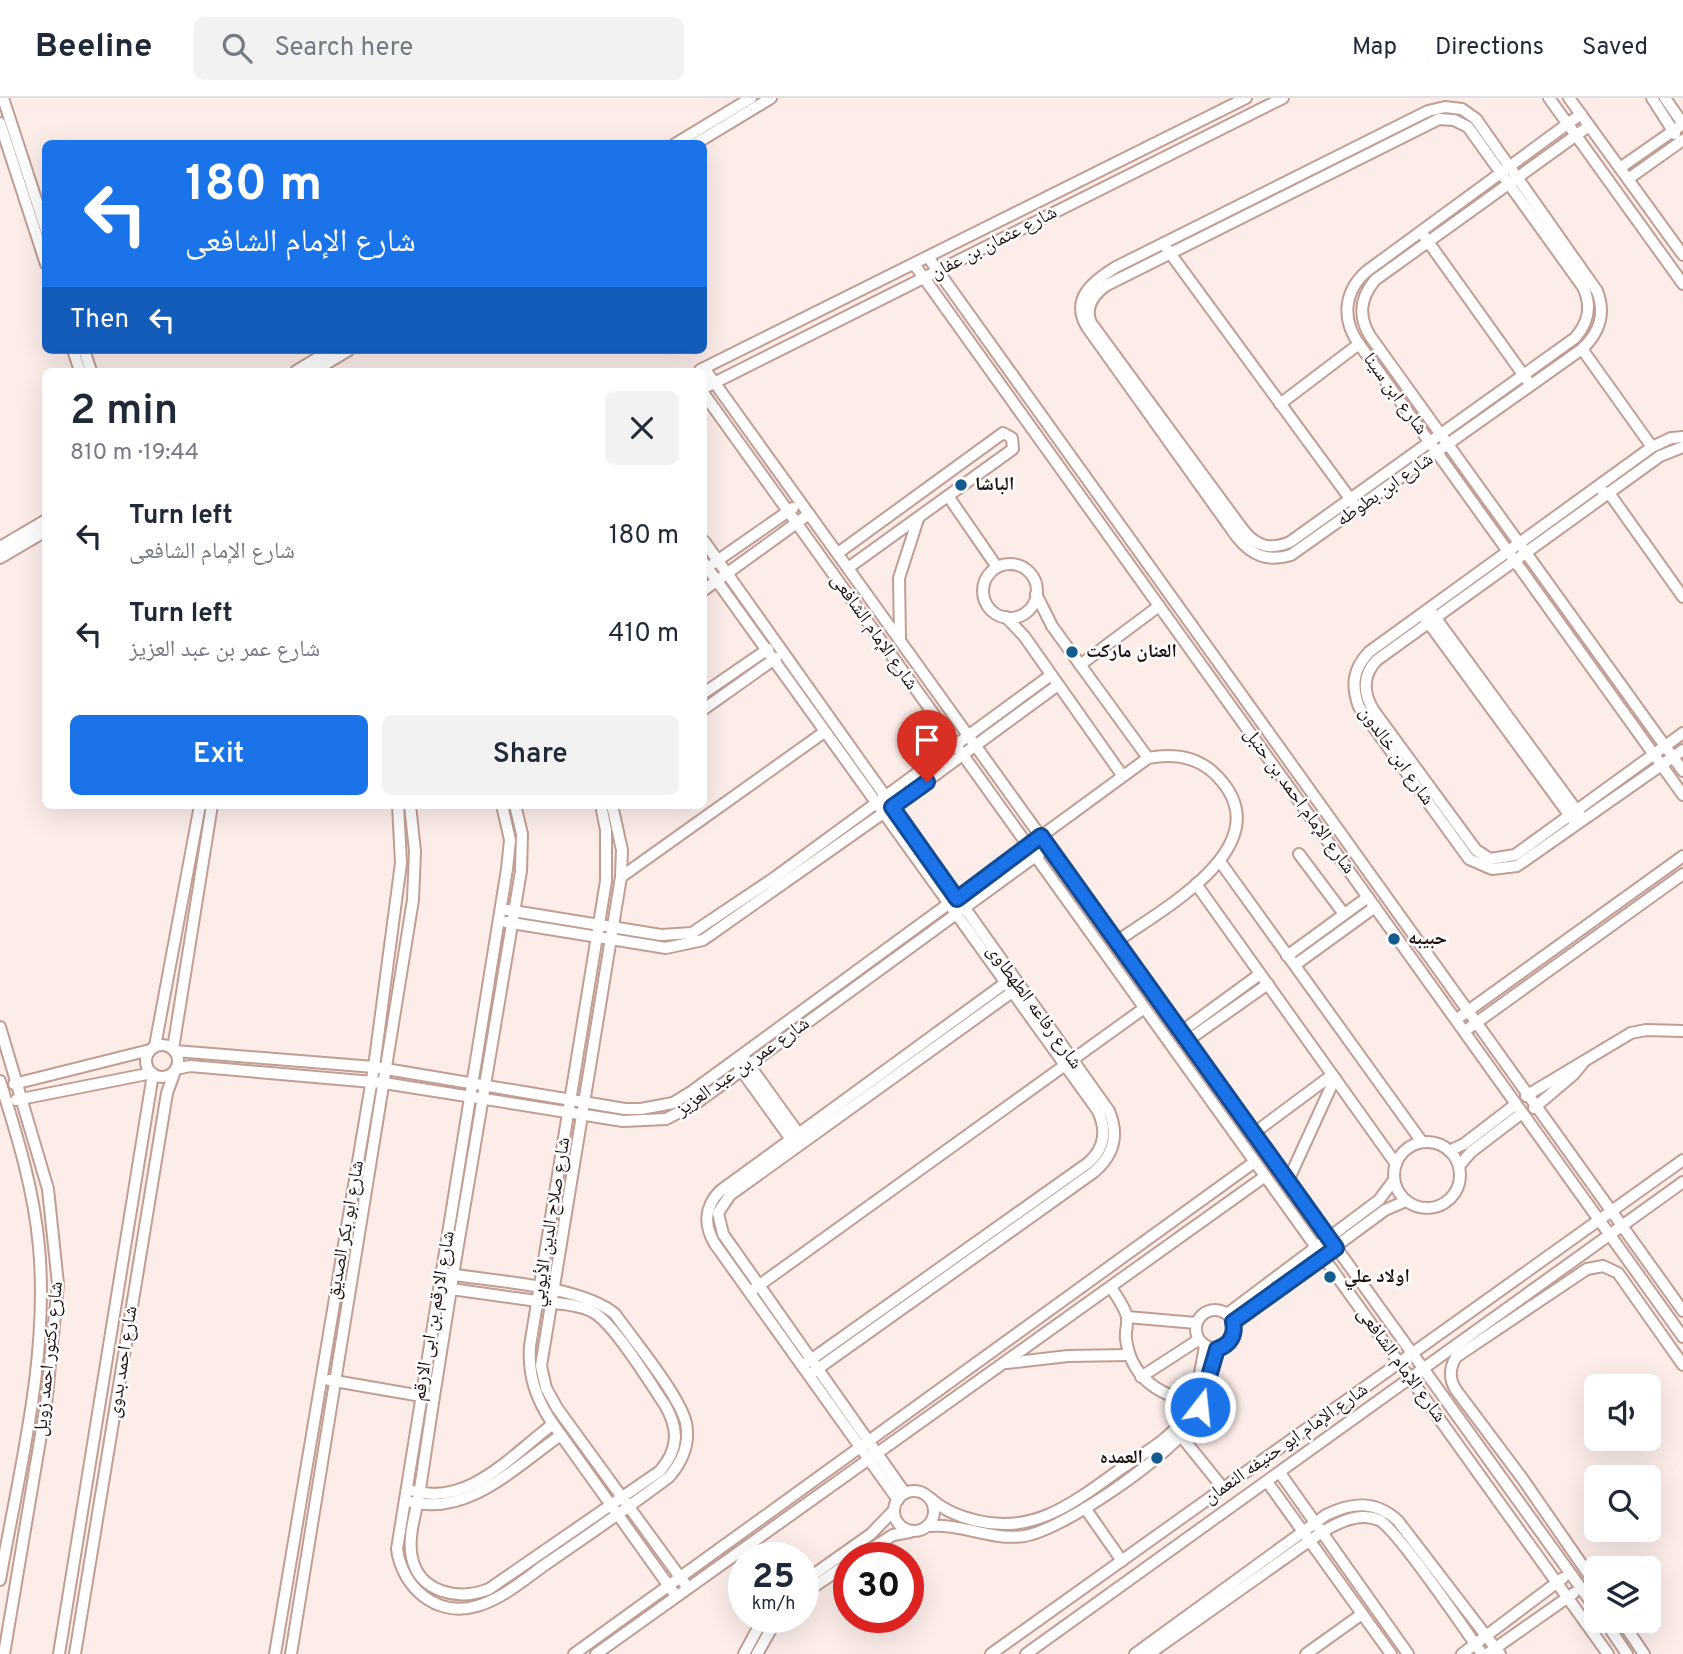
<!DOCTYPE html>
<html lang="en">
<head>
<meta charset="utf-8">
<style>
	:root { --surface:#fff; --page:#f2f2f3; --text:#1f2937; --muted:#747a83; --line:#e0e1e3; --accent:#1a73e8 }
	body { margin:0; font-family:Overpass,"Noto Naskh Arabic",sans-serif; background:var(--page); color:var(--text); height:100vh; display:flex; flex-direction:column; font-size:26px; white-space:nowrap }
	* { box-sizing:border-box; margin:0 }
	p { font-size:23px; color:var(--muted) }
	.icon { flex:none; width:38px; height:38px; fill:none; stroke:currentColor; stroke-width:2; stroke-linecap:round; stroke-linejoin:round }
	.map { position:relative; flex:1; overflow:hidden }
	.side { position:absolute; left:42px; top:270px; width:665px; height:441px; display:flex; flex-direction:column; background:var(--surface); border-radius:10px; box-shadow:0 7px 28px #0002 }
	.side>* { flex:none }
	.top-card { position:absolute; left:42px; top:42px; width:665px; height:214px; border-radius:10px; box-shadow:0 7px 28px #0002; background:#1a73e8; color:#fff; overflow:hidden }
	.fabs { position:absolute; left:1584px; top:1276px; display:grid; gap:14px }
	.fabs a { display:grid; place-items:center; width:77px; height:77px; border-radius:10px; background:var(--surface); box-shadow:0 7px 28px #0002; font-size:35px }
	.speed { position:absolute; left:728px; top:1444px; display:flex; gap:14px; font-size:35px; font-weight:700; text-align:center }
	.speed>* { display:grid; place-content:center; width:91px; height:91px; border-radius:50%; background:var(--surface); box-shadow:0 7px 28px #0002; line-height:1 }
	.speed small { font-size:18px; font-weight:400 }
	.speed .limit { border:10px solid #d22; background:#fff; color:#111 }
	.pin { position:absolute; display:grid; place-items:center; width:60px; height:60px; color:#fff; margin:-72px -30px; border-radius:50% 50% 50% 0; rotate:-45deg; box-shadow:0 0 7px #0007 }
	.pin .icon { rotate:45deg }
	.me { position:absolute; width:77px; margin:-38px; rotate:16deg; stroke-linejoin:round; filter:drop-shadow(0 0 5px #0008) }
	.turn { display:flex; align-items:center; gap:24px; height:147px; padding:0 28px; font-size:32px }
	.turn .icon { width:91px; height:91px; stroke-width:2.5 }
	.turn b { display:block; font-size:49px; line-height:60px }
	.then { display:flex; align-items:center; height:66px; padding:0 28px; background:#0003; gap:14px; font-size:26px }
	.round { display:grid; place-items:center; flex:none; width:74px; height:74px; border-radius:10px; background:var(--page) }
	.head { display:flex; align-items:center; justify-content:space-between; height:119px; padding:0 28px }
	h1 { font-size:42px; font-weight:600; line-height:52px }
	.primary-button { display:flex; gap:14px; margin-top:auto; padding:14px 28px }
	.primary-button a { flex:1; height:80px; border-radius:10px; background:var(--accent); color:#fff; font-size:28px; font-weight:600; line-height:80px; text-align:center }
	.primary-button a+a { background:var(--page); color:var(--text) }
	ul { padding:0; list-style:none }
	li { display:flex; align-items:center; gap:21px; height:98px; padding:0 28px }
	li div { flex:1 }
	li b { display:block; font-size:26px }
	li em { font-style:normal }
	header { display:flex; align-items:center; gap:42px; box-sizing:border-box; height:98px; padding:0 35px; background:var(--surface); border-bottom:2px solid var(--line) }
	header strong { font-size:33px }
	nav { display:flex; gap:38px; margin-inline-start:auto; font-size:24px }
	.search { width:490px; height:63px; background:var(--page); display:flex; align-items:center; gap:18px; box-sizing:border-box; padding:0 24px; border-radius:10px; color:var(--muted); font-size:26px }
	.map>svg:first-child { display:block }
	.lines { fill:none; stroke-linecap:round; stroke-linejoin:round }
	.minor-casing { stroke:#c09e94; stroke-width:14 }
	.minor { stroke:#fff; stroke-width:10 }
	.route-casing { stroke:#114b97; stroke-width:18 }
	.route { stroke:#1a73e8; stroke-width:12 }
	.poi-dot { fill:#145b8f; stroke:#fefefe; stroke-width:2.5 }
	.labels { text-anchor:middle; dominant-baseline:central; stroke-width:5; stroke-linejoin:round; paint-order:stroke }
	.street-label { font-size:19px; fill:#1f1310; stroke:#fefefe }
	.poi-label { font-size:19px; font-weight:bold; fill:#1f1310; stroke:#fefefe; text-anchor:start }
</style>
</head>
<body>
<header>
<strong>Beeline</strong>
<div class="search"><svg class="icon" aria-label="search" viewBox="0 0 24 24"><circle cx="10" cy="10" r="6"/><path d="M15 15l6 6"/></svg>Search here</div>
<nav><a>Map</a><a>Directions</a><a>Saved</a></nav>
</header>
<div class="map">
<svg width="1683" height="1556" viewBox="0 0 1683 1556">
	<rect width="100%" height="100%" fill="#fcede9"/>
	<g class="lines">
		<defs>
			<g id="minor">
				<path d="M3,0l43,132"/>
				<path d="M1549,0l134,186"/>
				<path d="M1569,0l114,157"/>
				<path d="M1652,0l23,36"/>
				<path d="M1445,9l17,2 14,10 121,172c9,23 3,41 -15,58l-291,206c-23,7 -39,1 -54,-18l-150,-210c-17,-28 6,-46 29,-60l312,-156z"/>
				<path d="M1581,16l-214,157c-23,20 -26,48 -8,73l324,451"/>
				<path d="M1439,21l15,1 14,7 115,160c9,19 6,35 -8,51l-285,204c-19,8 -33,5 -46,-11l-153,-208c-7,-16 3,-29 16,-38z"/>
				<path d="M0,25l46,141"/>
				<path d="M1589,28l-214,154c-15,18 -17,36 -5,56l313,435"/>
				<path d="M675,46l76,-46"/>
				<path d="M695,46l76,-46"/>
				<path d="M1620,70l63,-44 -18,-26"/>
				<path d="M1628,81l55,-39"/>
				<path d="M1424,138l103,144"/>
				<path d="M1167,151l187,255"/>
				<path d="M928,159l755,1054"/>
				<path d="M914,166l769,1073"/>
				<path d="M1582,251l70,98"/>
				<path d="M73,252l7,21"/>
				<path d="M84,252l7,21"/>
				<path d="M704,270l892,1241"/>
				<path d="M700,272l546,-272"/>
				<path d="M296,273l35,-21"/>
				<path d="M314,273l35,-21"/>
				<path d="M704,290l579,-290"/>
				<path d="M704,296l904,1260"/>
				<path d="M1280,306l79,-60"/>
				<path d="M1683,339l-12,1 -19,9 -283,205c-16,17 -18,33 -10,55l110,152 23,10 25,-3 166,-116"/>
				<path d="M1683,349l-23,9 -283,204c-15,15 -14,34 -3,51l102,139 14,9 25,-4 168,-122"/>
				<path d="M1603,394l6,1 74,104"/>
				<path d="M948,398l49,71"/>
				<path d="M704,443l405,570c10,24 5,44 -15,61l-285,203"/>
				<path d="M0,449l46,-27"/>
				<path d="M838,455l165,-120 9,5 1,11 -165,119"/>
				<path d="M0,460l46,-27"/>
				<path d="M704,465l394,548c9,20 7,37 -10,52l-286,203"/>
				<path d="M714,465l79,-55"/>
				<circle cx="1010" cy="493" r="27"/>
				<path d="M704,492l105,-76"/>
				<path d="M1036,496l16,32 96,132"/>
				<path d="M1432,515l148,202"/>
				<path d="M1006,519l18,19 98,139"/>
				<path d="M1425,520l148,202"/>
				<path d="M900,541l-1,-61 19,-59"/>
				<path d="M1080,567l79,-59"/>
				<path d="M704,595l64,-44"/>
				<path d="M704,611l72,-51"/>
				<path d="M601,707l5,25v51l-76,465c-2,30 6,53 23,78l123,172"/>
				<path d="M612,707l10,45 -1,27 -80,489 5,22 11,20 131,180"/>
				<path d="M1299,756l45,60"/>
				<path d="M1221,765l201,279"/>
				<path d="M621,779l202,-144"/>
				<path d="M1196,786l200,280"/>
				<path d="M507,812l154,25 31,-2 82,-55 277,-203"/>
				<path d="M506,824l160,26 37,-8 179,-126 176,-129"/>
				<path d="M1287,858l81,-59"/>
				<path d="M1295,867l80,-58"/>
				<path d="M1461,918l222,-160"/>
				<path d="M0,929l48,162 10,95 -12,121 -42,249"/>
				<path d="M1469,930l214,-154"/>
				<path d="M1178,936l82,-60"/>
				<path d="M1184,945l84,-59"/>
				<circle cx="162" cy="963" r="16"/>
				<path d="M155,948l45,-241"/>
				<path d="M173,951l39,-244"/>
				<path d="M175,953l199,16 251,42h16l32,-6 18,-11 457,-334c26,-5 50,-2 69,18 67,69 -55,133 -101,166"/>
				<path d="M745,961l56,78"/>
				<path d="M739,969l56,78"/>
				<path d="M176,971l14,-3 194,17 239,38 43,-2 29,-15 54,-39 299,-218"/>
				<path d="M0,983c17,54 34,109 39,166 10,111 -20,224 -39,333"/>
				<path d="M14,986l136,-34"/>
				<path d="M1526,998l105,-63 15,-3 37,1"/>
				<path d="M16,1002l136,-27"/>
				<path d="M1534,1010l39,-33 10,-12"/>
				<path d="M1254,1035l78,-58"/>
				<circle cx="1427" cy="1077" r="33"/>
				<path d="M1449,1053l15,-7 52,-40"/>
				<path d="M1459,1068l12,-14 51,-39"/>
				<path d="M1288,1083l47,-103"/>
				<path d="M442,1175c47,8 138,12 173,41 17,24 65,82 71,109 4,20 -4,39 -17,54 -40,30 -82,59 -123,87 -21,15 -44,35 -69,42 -41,12 -75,-19 -80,-57l110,-680 3,-29 -8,-35"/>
				<path d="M440,1189l11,2 86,12c17,3 38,2 54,10 21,9 59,72 74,94 14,24 14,44 -5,66l-171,118c-30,12 -69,4 -77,-31 -5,-22 5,-48 8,-69 10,-67 20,-133 31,-200l2,-14 68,-404 1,-37 -7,-29"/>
				<path d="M1111,1189c5,9 14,20 16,30 1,7 -2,15 -1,22 5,38 32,56 67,63"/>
				<path d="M754,1191l389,-280"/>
				<circle cx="1215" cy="1231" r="19"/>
				<path d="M1227,1216l152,-114 15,-20"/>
				<path d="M1127,1219l69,6"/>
				<path d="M1233,1224l152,-112 21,-9"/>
				<path d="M1007,1265l61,-7 61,-1"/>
				<path d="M1141,1279l57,-37"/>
				<path d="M329,1282l98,17"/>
				<path d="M1181,1338l42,52"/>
				<path d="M1280,1375l128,181"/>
				<path d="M1268,1385l123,171"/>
				<circle cx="914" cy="1413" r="20"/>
				<path d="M414,1393c54,16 99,-37 139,-67"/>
				<path d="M905,1395l-182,-259 -5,-21 12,-18 285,-205"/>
				<path d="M930,1400c14,13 30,19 48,23 58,14 99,-21 144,-53 22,-15 47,-28 62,-50 14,-21 16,-48 21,-71"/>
				<path d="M898,1402l-183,-256c-11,-18 -11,-37 5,-53l288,-210"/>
				<path d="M411,1404c58,14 105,-36 150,-67"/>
				<path d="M1085,1410l37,53"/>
				<path d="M929,1428c32,-3 62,15 95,10 40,-6 148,-82 170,-116 13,-20 16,-49 23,-71"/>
				<path d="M857,1460l36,-23 17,-3"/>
				<path d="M803,1484l68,-48 23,-24"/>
				<path d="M1596,1487l-74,-107 -66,-88c-7,-11 -7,-21 0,-33l131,-88 16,-3 15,7 65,92"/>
				<path d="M803,1496l46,-31"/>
				<path d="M1604,1522l23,34"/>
				<path d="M1621,1522l23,34"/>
				<path d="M59,1556l94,-580"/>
				<path d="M75,1556l92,-561 8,-22"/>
				<path d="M275,1556l99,-587 27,-204 -3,-58"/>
				<path d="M291,1556l122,-754 2,-49 -5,-46"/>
				<path d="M574,1556l679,-491"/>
				<path d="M596,1556l668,-477"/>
				<path d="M744,1556l20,-37"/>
				<path d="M757,1556l21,-37"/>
				<path d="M991,1556l692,-494"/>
				<path d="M1026,1556l657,-472"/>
				<path d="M1135,1556l191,-139c26,-13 50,-15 72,6l102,133"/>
				<path d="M1149,1556l173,-122c17,-10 37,-20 57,-12 18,9 87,111 103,134"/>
				<path d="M1306,1556l56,-40"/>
				<path d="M1462,1556l101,-76"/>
				<path d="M1487,1556l87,-61"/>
			</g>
		</defs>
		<use href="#minor" class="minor-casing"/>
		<use href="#minor" class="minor"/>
	</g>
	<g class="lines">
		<defs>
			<path id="route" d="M927,684l-35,25 65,92 84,-63 295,412 -103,74c3,13 -3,23 -16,27l-17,58"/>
		</defs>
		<use href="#route" class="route-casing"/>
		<use href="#route" class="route"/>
	</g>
	<g class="poi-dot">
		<circle cx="961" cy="387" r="7"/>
		<circle cx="1072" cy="554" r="7"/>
		<circle cx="1394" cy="841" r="7"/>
		<circle cx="1330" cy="1179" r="7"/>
		<circle cx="1157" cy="1360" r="7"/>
	</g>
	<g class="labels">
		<g class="street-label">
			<text transform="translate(994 145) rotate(-27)">شارع عثمان بن عفان</text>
			<text transform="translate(1395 296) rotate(54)">شارع ابن سينا</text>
			<text transform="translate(1385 392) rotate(-35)">شارع ابن بطوطه</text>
			<text transform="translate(874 534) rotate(55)">شارع الإمام الشافعى</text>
			<text transform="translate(1396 658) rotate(55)">شارع ابن خالدون</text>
			<text transform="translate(1299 703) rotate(54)">شارع الإمام احمد بن حنبل</text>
			<text transform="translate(1034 909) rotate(54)">شارع رفاعه الطهطاوى</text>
			<text transform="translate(743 969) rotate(-35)">شارع عمر بن عبد العزيز</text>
			<text transform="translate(551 1124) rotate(-81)">شارع صلاح الدين الأيوبي</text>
			<text transform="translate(346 1132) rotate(-80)">شارع ابو بكر الصديق</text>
			<text transform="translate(434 1218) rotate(-80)">شارع الارقم بن ابى الارقم</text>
			<text transform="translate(49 1261) rotate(-84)">شارع دكتور احمد زويل</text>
			<text transform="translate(123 1264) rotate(-81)">شارع احمد بدوى</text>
			<text transform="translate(1401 1267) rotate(54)">شارع الإمام الشافعى</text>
			<text transform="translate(1286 1346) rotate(-35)">شارع الإمام ابو حنيفه النعمان</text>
		</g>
		<g class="poi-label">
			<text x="975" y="387">الباشا</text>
			<text x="1086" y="554">العنان ماركت</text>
			<text x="1408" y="841">حبيبه</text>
			<text x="1344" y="1179">اولاد علي</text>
			<text x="1143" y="1360" text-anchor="end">العمده</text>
		</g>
	</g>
</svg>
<div class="fabs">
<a><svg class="icon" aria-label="sound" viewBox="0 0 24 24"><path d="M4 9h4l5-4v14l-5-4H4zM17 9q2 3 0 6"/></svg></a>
<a><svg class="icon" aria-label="search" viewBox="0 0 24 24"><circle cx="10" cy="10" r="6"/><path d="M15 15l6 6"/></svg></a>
<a><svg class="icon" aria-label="layers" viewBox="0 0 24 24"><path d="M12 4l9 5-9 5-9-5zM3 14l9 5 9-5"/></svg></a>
</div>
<div class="speed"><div>25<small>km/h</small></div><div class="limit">30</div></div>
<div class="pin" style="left:927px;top:684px;background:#d93025"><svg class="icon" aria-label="arrive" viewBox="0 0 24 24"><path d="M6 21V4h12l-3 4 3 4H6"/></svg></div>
<svg class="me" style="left:1200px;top:1309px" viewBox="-20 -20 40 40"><circle r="17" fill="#1a73e8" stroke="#fff" stroke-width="3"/><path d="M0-11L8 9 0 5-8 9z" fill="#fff"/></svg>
<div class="top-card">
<div class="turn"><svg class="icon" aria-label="left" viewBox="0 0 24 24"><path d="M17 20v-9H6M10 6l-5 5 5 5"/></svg><div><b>180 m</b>شارع الإمام الشافعى</div></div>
<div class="then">Then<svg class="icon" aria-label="left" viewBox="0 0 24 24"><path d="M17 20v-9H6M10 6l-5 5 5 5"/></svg></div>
</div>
<section class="side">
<div class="head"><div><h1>2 min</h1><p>810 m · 19:44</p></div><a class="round"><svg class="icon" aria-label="close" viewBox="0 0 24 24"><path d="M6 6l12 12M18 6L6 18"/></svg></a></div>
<ul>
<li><svg class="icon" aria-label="left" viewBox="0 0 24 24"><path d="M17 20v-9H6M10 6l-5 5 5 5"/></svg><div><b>Turn left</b><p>شارع الإمام الشافعى</p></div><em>180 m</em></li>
<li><svg class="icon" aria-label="left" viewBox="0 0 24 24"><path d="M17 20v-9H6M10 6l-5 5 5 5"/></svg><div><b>Turn left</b><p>شارع عمر بن عبد العزيز</p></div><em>410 m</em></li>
</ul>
<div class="primary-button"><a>Exit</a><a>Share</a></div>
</section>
</div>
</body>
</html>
